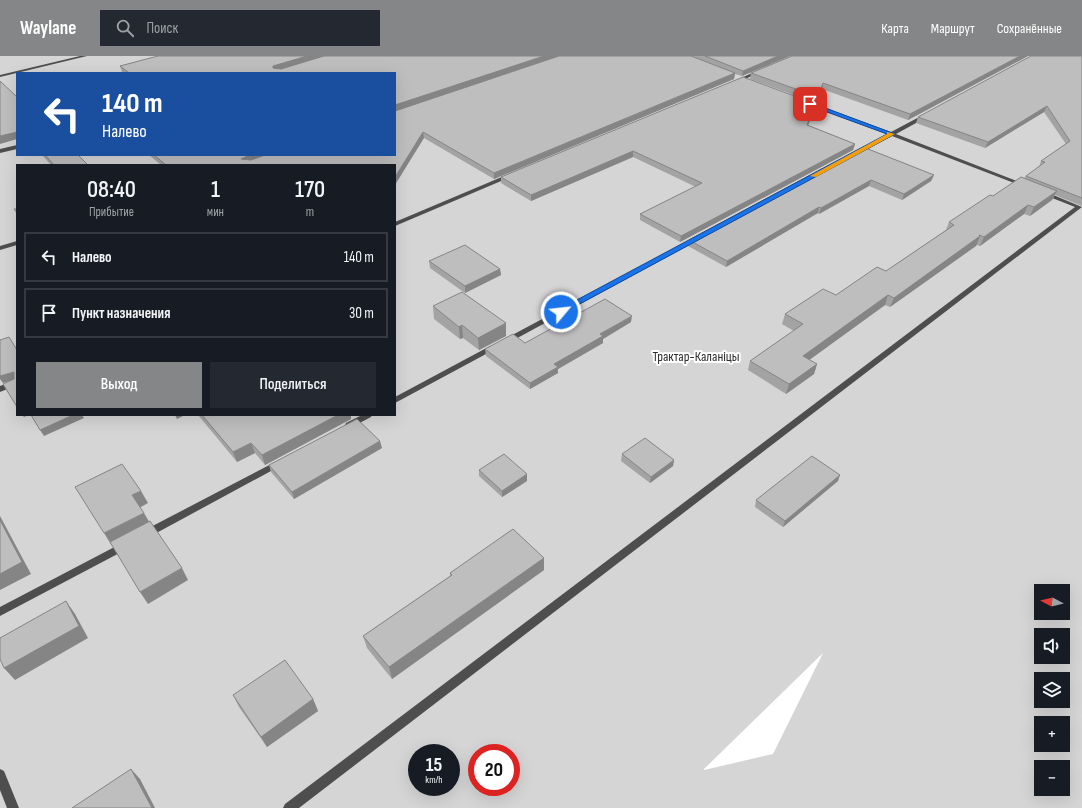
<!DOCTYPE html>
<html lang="ru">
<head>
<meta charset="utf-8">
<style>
	:root { --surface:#171b24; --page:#242831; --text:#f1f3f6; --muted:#9ea1a6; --line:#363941; --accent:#858687 }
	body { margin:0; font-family:"Sofia Sans Condensed",sans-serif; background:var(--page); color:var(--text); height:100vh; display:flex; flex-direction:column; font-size:15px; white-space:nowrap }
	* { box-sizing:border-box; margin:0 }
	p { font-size:13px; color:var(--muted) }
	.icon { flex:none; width:22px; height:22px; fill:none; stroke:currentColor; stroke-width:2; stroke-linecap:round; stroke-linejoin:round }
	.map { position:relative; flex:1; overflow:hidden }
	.drawer { position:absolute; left:16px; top:108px; width:380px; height:252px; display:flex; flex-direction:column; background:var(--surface); border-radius:0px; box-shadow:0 4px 16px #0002 }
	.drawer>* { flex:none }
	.banner { position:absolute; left:16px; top:16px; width:380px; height:84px; border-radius:0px; box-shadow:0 4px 16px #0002; background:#1a4fa0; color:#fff; overflow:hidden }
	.needle { width:26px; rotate:277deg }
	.tools { position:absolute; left:1034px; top:528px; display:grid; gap:8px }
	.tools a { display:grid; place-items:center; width:36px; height:36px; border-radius:0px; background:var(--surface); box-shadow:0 4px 16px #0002; font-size:20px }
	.speed { position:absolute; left:408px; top:688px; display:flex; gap:8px; font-size:20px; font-weight:700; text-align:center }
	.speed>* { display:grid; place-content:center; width:52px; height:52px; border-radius:50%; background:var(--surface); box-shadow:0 4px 16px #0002; line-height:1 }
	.speed small { font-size:10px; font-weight:400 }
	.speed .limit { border:6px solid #d22; background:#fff; color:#111 }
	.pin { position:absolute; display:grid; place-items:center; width:34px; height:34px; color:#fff; margin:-17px; border-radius:8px; box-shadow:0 2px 6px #0006 }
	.me { position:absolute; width:44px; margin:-22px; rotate:62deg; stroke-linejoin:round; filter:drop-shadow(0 0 3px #0008) }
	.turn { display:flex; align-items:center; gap:14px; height:84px; padding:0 20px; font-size:18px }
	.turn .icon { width:52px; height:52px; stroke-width:2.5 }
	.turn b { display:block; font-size:28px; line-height:34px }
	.eta { display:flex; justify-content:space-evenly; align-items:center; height:68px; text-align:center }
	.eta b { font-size:24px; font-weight:600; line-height:28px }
	.button { display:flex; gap:8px; margin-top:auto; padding:8px 20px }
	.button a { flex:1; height:46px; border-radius:0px; background:var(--accent); color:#fff; font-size:16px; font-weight:600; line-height:46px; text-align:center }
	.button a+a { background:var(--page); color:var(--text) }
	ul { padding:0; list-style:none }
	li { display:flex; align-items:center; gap:12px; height:50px; margin:0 8px 6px; padding:0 12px; border:2px solid var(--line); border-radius:0px }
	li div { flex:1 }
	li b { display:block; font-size:15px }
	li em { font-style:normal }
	header { display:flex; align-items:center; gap:24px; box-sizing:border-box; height:56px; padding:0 20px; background:var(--accent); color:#fff }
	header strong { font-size:19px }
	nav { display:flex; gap:22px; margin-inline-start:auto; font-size:14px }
	.search { width:280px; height:36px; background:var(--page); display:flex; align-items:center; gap:10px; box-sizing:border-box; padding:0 14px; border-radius:0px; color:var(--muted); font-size:15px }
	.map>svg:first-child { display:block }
	.green { fill:#d5d5d5; fill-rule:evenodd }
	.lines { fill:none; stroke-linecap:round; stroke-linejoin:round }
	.lane { fill:#4e4e4e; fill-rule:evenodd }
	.wall { fill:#a3a3a3 }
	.shaded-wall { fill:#858585 }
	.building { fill:#bebebe; stroke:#858585 }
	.route { fill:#1a73e8; stroke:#114b97 }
	.slow { fill:#f59e0b }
	.labels { text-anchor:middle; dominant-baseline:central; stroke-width:4; stroke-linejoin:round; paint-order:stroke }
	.park-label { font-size:14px; fill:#2c2c2c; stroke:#fff }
</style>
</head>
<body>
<header>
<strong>Waylane</strong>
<div class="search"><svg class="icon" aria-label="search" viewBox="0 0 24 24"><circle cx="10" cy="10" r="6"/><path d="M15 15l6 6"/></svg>Поиск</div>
<nav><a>Карта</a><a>Маршрут</a><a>Сохранённые</a></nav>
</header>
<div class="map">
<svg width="1082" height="752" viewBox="0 0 1082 752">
	<rect width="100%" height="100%" fill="#fff"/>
	<path class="green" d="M0,0h1082v752h-1082zM17,17h378v82h-378zM17,109h378v250h-378zM1041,535h22v22h-22zM1041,579h22v22h-22zM823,597l-50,101 -69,16v-1zM1041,623h22v22h-22zM1041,667h22v22h-22zM417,697h34v34h-34zM477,697h34v34h-34zM1041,711h22v22h-22z"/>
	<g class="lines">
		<g class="lane">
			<path d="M80,0h7l-87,21v-2z"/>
			<path d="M759,14l4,1 -27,12 -4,-1z"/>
			<path d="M802,45h4l85,31 32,-17h4v2l-31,17 131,51 -5,1 -130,-50 -34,18h-4v-2l33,-18 -85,-31z"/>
			<path d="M17,89v4l-17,4v-4z"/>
			<path d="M511,117l3,2 -1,1 -118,50v-4z"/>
			<path d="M1042,136h4l36,15 -783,601h-16l2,-4 790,-597 -33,-13z"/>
			<path d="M698,180l3,2 -1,1 -190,103h-3l-4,-2z"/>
			<path d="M17,185v4l-17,5v-4z"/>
			<path d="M492,289h3l4,2 -104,56v-6z"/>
			<path d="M17,324v5l-17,7v-6z"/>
			<path d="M362,359h10l-1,2 -19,10h-6l-1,-2 1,-2z"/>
			<path d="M279,404l3,1 1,2 -1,2 -133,72 -3,1 -3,-1 -2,-3 2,-3z"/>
			<path d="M124,486l3,1 2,3 -2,3 -127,67v-9z"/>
			<path d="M0,713l4,2 15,37h-12l-7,-18z"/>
		</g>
	</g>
	<g class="wall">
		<path d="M158,0h632l-48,20 -7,-2 -1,5 -240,100 -70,-41 -29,27h-234l-12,-10h246v-82h-271l-2,-1 -2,-6z"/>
		<path d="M1028,0l-120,64 -86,-31 -6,14 -66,-24 1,-6z"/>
		<path d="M1082,0v150l-27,-11 -3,5 -22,16 -6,-2 -44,32 -3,-1 -87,62 -5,-2 -76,55 8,4 -3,10 -28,20 -38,-24 2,-9 44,-30 -12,-7 3,-10 51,-19 50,-24 60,-41 3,-8 75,-44 2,-2 13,-9 2,-6 25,-17 -22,-32 -59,36 -69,-25 2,-6z"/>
		<path d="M814,53l-6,16 47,19 -2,6 -173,92 -40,-22v-6l56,-27 -63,-30 -102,44 -30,-18v-6z"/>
		<path d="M863,91l71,28 -3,6 -29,19 -33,-14 -50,28 -1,-1 -92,54 -38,-21 1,-6z"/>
		<path d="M42,99h36l10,10h-37z"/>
		<path d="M429,205l71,8 1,6 -36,18 -35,-25z"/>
		<path d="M433,250l73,30 -27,14 -16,-12 -3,1 -26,-20z"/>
		<path d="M631,266l-28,17v4l-45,26v4l-28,16 -44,-33 -1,-7 40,-6z"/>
		<path d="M198,359h153v4l-86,46 -10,-12 -18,9z"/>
		<path d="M382,392l-88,51 -23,-27 -2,-7z"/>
		<path d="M622,398l52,6 -1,6 -23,17 -29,-22z"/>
		<path d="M479,414l48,11 -25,16 -23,-21z"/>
		<path d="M838,425l-55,46 -28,-20 1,-7z"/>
		<path d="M544,502v12l-152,109 -25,-31 -4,-12 87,-60v-3z"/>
		<path d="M233,639l80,4 5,12 -51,36 -28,-40z"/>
	</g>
	<g class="shaded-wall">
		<path d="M307,0h20l-52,16 -2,-4v-2z"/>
		<path d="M544,0h16l-165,56v-7z"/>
		<path d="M778,0h12l-48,20 1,-5z"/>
		<path d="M1020,0h8l-120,64 2,-6z"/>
		<path d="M735,17l-1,6 -240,100v-6z"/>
		<path d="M823,27l-1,6 -6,14 2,-6z"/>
		<path d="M816,48l-2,5 -8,22 1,-6z"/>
		<path d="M1047,50l-3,6 -59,36 3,-6z"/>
		<path d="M17,76v7l-17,5v-8z"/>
		<path d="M423,76l1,6 -29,47v-8z"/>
		<path d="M855,88l-2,6 -173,92 1,-6z"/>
		<path d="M633,95v6l-102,44v-6z"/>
		<path d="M250,99h17l-24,10 -2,-6z"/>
		<path d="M934,119l-3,6 -29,19 2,-6z"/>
		<path d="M871,124l-2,6 -50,28 2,-6z"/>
		<path d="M1057,135l-5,9 -22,16 4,-9z"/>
		<path d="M1028,149l-4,9 -44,32 4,-9z"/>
		<path d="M819,151l-1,6 -92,54 1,-6z"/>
		<path d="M980,180l-4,10 -86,61 4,-9z"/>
		<path d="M500,213l1,6 -36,18v-7z"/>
		<path d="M888,239l-3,10 -84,61 2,-10z"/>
		<path d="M632,260l-1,6 -28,17v4l-45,26v4l-28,16v-6l24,-19 46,-30z"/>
		<path d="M506,267v13l-27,14 -1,-12z"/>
		<path d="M462,269l1,13 -3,1 -1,-12z"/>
		<path d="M817,308l-3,10 -28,20 3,-10z"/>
		<path d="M14,316l3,7 -14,4 -3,-4v-3z"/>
		<path d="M22,359h7l-5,2z"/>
		<path d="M73,359h9l2,3 -40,18 -4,-6z"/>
		<path d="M175,359h10l-8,4z"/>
		<path d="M338,359h13v4l-86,46 -3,-10z"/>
		<path d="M380,385l2,7 -88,51 -2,-7z"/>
		<path d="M251,387l4,10 -18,9 -4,-10z"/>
		<path d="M674,404l-1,6 -23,17 1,-6z"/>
		<path d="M527,418v7l-25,16v-6z"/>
		<path d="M840,419l-2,6 -55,46 2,-6z"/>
		<path d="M141,435l7,12 -9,5 -7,-13z"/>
		<path d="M144,457l7,12 -39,21 -8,-13z"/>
		<path d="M0,460l31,58 -31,16z"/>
		<path d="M544,502v12l-152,109 -3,-12z"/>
		<path d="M182,512l6,12 -40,24 -8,-12z"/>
		<path d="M66,545l9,13 13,24 -73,42 -11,-12z"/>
		<path d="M313,643l5,12 -51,36 -6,-10z"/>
		<path d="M131,713l9,10 15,29h-3z"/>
	</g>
	<g class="building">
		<path d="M158,0h149l-34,10v2l8,1 43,-13h220l-149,49v-32h-266l-9,-7z"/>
		<path d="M559,0h132l44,17 -241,100 -71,-41 -28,45v-12h-229l-12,-10h96l-9,4 10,1 14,-5h130v-44z"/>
		<path d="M705,0h73l-35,15z"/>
		<path d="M792,0h228l-110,58 -87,-31 -5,14 -67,-24z"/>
		<path d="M1031,0h51v142l-56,-22 19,-14 -4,-1 29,-20 -23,-35 -59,36 -70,-25z"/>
		<path d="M743,21l73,27 -9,21 48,19 -174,92 -41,-22 62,-31 -69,-32 -102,44 -30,-18z"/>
		<path d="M0,25l17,16v35l-17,4z"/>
		<path d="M863,91l71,28 -30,19 -33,-14 -50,28 -2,-1 -92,54 -38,-21z"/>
		<path d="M45,99h33l10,10h-34z"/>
		<path d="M1021,121l36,14 -23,16 -6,-2 -44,32 -5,-2 1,1 -86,62 -6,-3 -85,61 14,8 -28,20 -39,-23 53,-37 -18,-10 38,-25 13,6 41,-28 9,4 68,-46 -5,-3 41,-27 3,1z"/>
		<path d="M14,153h3v4z"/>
		<path d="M465,189l35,24 -35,17 -36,-25z"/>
		<path d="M462,236l44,31 -28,15 -16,-13 -3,2 -26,-21z"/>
		<path d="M605,243l27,17 -32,18 3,2 -49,28 4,3 -28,16 -45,-34 28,-15 12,9z"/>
		<path d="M9,281l8,13v57l-14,-23 11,-5v-7l-14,4v-36z"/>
		<path d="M31,359h42l-33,15z"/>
		<path d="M202,359h136l-76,40 -11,-12 -18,9z"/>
		<path d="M357,363l23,22 -88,51 -23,-27z"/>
		<path d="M645,382l29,22 -23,17 -29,-23z"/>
		<path d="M504,398l23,20 -25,17 -23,-21z"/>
		<path d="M812,400l28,19 -55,46 -29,-21z"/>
		<path d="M122,408l19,27 -9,4 12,18 -40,20 -29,-46z"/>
		<path d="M0,464l22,42 -22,12z"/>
		<path d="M150,465l32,47 -42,24 -30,-50z"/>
		<path d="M513,473l31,29 -155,109 -26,-31 89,-61 -2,-2z"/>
		<path d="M66,545l13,25 -75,42 -4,-9v-21z"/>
		<path d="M285,604l28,39 -52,38 -28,-42z"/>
		<path d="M131,713l21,39h-80z"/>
	</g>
	<path class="route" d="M808,47h4l83,31 -332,179h-5v-3l329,-176 -79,-29z"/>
	<path class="slow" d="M887,76l8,2 -79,43 -6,-1 77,-42z"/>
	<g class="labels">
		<g class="park-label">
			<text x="696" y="300">Трактар-Каланіцы</text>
		</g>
	</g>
</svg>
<div class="tools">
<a><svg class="needle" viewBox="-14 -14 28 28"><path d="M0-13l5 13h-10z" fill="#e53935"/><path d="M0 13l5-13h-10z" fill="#9ea1a6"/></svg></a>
<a><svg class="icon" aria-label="sound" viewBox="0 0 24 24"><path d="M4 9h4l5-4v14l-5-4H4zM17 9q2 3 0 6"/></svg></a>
<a><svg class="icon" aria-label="layers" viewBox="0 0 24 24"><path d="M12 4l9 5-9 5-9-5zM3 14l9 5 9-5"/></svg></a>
<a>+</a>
<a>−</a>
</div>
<div class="speed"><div>15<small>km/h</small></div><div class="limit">20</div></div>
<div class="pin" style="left:810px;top:48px;background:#d93025"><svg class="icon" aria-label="arrive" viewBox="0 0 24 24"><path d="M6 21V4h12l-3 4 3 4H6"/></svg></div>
<svg class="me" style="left:561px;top:256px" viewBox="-20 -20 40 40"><circle r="17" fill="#1a73e8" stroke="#fff" stroke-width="3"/><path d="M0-11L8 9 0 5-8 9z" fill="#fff"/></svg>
<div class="banner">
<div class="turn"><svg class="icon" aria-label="left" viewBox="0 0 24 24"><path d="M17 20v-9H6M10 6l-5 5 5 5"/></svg><div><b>140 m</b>Налево</div></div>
</div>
<section class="drawer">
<div class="eta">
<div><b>08:40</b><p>Прибытие</p></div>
<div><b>1</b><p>мин</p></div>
<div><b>170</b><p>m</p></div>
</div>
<ul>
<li><svg class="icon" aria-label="left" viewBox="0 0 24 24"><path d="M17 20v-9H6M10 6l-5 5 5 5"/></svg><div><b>Налево</b></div><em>140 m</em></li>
<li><svg class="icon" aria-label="arrive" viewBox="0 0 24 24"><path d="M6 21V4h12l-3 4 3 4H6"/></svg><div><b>Пункт назначения</b></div><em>30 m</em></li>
</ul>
<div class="button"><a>Выход</a><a>Поделиться</a></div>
</section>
</div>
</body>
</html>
